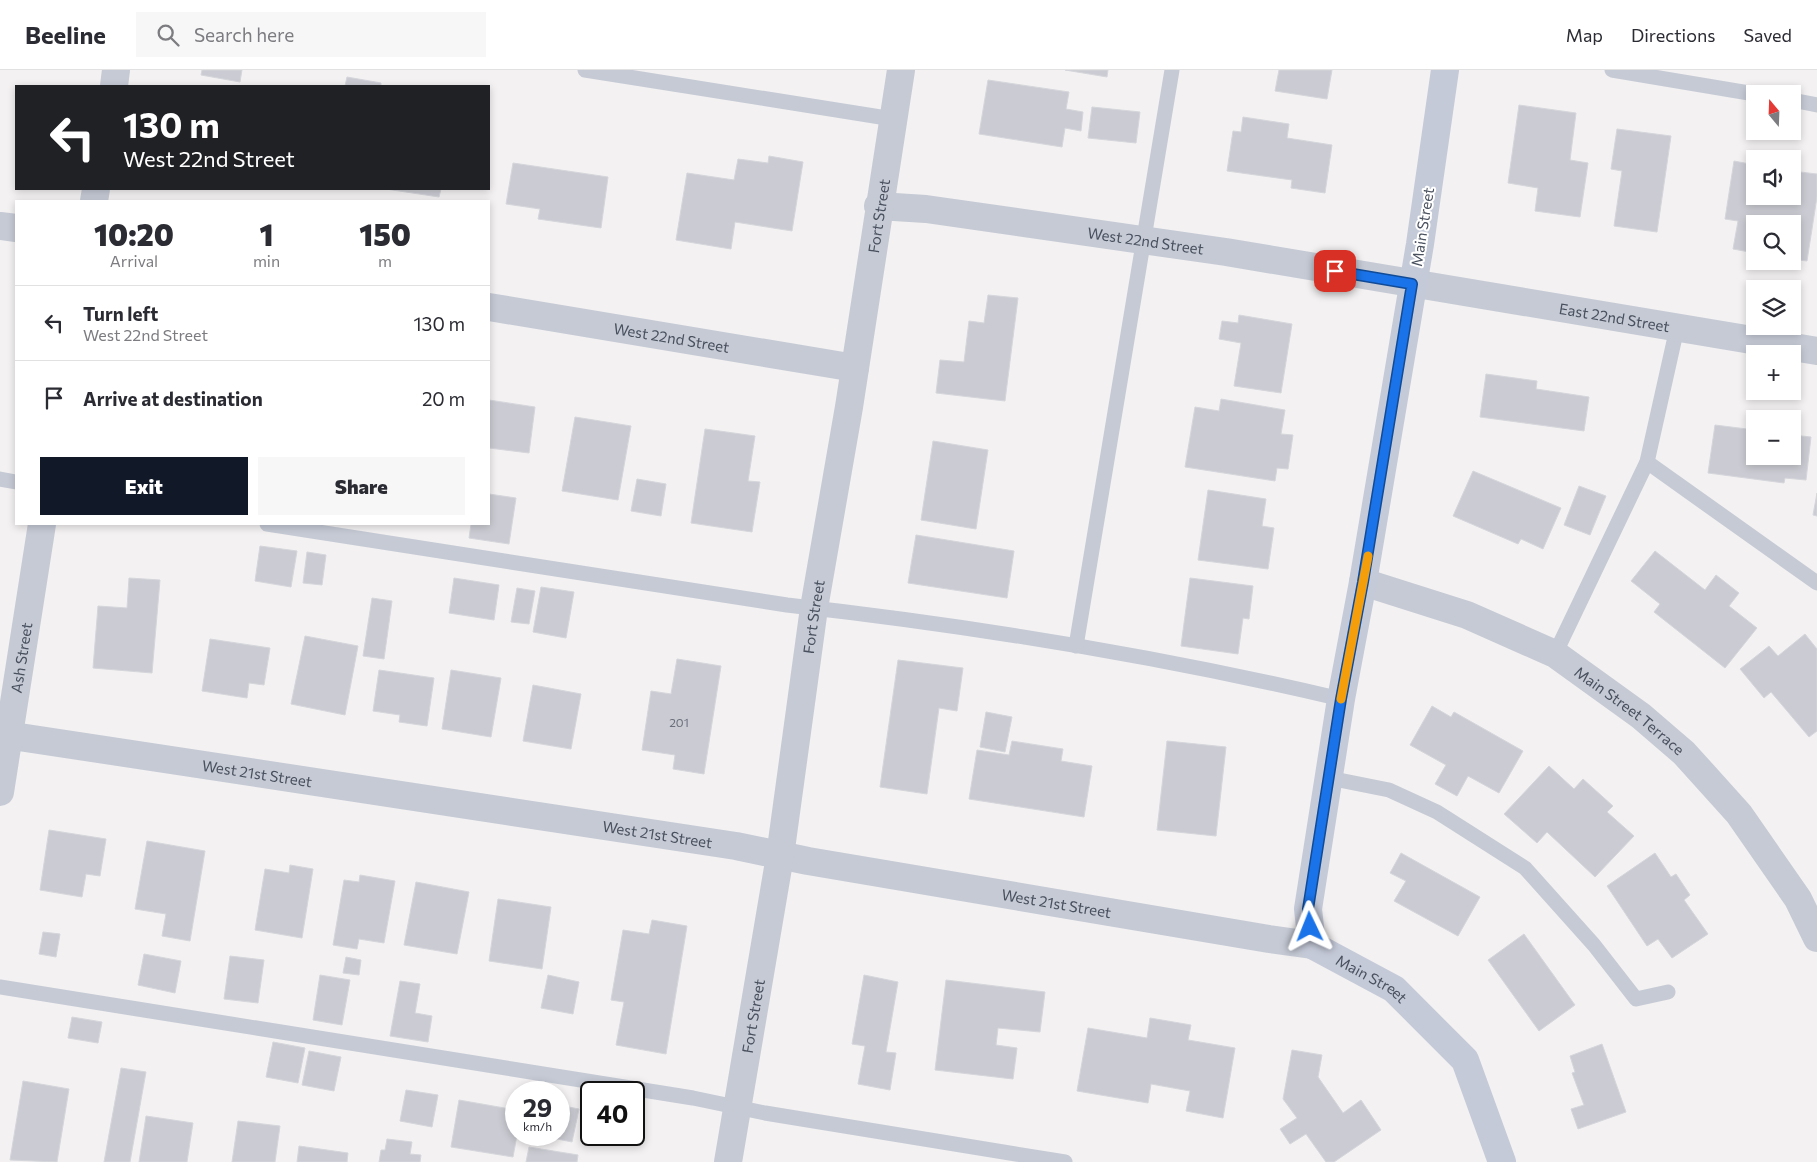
<!DOCTYPE html>
<html lang="en">
<head>
<meta charset="utf-8">
<style>
	:root { --surface:#fff; --page:#f7f7f7; --text:#2b2b33; --muted:#7c7c81; --line:#e1e1e2; --accent:#111827 }
	body { margin:0; font-family:Commissioner,sans-serif; background:var(--page); color:var(--text); height:100vh; display:flex; flex-direction:column; font-size:19px; white-space:nowrap }
	* { box-sizing:border-box; margin:0 }
	p { font-size:16px; color:var(--muted) }
	.icon { flex:none; width:28px; height:28px; fill:none; stroke:currentColor; stroke-width:2; stroke-linecap:round; stroke-linejoin:round }
	.map { position:relative; flex:1; overflow:hidden }
	.details { position:absolute; left:15px; top:130px; width:475px; height:325px; display:flex; flex-direction:column; background:var(--surface); border-radius:0px; box-shadow:0 2px 8px #0003 }
	.details>* { flex:none }
	.hud { position:absolute; left:15px; top:15px; width:475px; height:105px; border-radius:0px; box-shadow:0 2px 8px #0003; background:#202124; color:#fff; overflow:hidden }
	.needle { width:32px; rotate:341deg }
	.fabs { position:absolute; left:1746px; top:15px; display:grid; gap:10px }
	.fabs a { display:grid; place-items:center; width:55px; height:55px; border-radius:0px; background:var(--surface); box-shadow:0 2px 8px #0003; font-size:25px }
	.speed { position:absolute; left:505px; top:1011px; display:flex; gap:10px; font-size:25px; font-weight:700; text-align:center }
	.speed>* { display:grid; place-content:center; width:65px; height:65px; border-radius:50%; background:var(--surface); box-shadow:0 2px 8px #0003; line-height:1 }
	.speed small { font-size:12px; font-weight:400 }
	.speed .limit { border:2px solid #111; border-radius:8px; background:#fff; color:#111 }
	.pin { position:absolute; display:grid; place-items:center; width:42px; height:42px; color:#fff; margin:-21px; border-radius:10px; box-shadow:0 2px 8px #0006 }
	.me { position:absolute; width:55px; margin:-28px; rotate:358deg; stroke-linejoin:round; filter:drop-shadow(0 0 4px #0008) }
	.turn { display:flex; align-items:center; gap:18px; height:105px; padding:0 25px; font-size:22px }
	.turn .icon { width:65px; height:65px; stroke-width:2.5 }
	.turn b { display:block; font-size:35px; line-height:42px }
	.eta { display:flex; justify-content:space-evenly; align-items:center; height:85px; text-align:center }
	.eta b { font-size:30px; font-weight:800; line-height:35px }
	.cta { display:flex; gap:10px; margin-top:auto; padding:10px 25px }
	.cta a { flex:1; height:58px; border-radius:0px; background:var(--accent); color:#fff; font-size:20px; font-weight:800; line-height:58px; text-align:center }
	.cta a+a { background:var(--page); color:var(--text) }
	ul { padding:0; list-style:none }
	li { display:flex; align-items:center; gap:15px; height:75px; padding:0 25px; border-top:1px solid var(--line) }
	li div { flex:1 }
	li b { display:block; font-size:19px }
	li em { font-style:normal }
	header { display:flex; align-items:center; gap:30px; box-sizing:border-box; height:70px; padding:0 25px; background:var(--surface); border-bottom:1px solid var(--line) }
	header strong { font-size:24px }
	nav { display:flex; gap:28px; margin-inline-start:auto; font-size:18px }
	.search { width:350px; height:45px; background:var(--page); display:flex; align-items:center; gap:12px; box-sizing:border-box; padding:0 18px; border-radius:0px; color:var(--muted); font-size:19px }
	.map>svg:first-child { display:block }
	.building { fill:#cbccd3; stroke:#d5d6dc }
	.lines { fill:none; stroke-linecap:round; stroke-linejoin:round }
	.lane { stroke:#c5cad5; stroke-width:15 }
	.street { stroke:#c5cad5; stroke-width:28 }
	.secondary { stroke:#c5cad9; stroke-width:28 }
	.route-casing { stroke:#114b97; stroke-width:12 }
	.route { stroke:#1a73e8; stroke-width:9 }
	.slow { stroke:#f59e0b; stroke-width:9 }
	.labels { text-anchor:middle; dominant-baseline:central; stroke-width:4; stroke-linejoin:round; paint-order:stroke }
	.number-label { font-size:12px; fill:#6a6f7b }
	.street-label { font-size:15px; fill:#49505e; stroke:#fff }
</style>
</head>
<body>
<header>
<strong>Beeline</strong>
<div class="search"><svg class="icon" aria-label="search" viewBox="0 0 24 24"><circle cx="10" cy="10" r="6"/><path d="M15 15l6 6"/></svg>Search here</div>
<nav><a>Map</a><a>Directions</a><a>Saved</a></nav>
</header>
<div class="map">
<svg width="1817" height="1092" viewBox="0 0 1817 1092">
	<rect width="100%" height="100%" fill="#f3f1f1"/>
	<g class="building">
		<path d="M202,0h40l-2,12 -39,-7z"/>
		<path d="M1065,0h43l-1,7z"/>
		<path d="M1279,0h53l-5,29 -52,-8z"/>
		<path d="M347,7l34,6v3h-36z"/>
		<path d="M988,10l81,12 -3,17 17,3 -2,19 -16,-3 -3,19 -83,-13z"/>
		<path d="M1519,35l57,8 -6,47 18,3 -8,54 -45,-6 3,-23 -30,-5z"/>
		<path d="M1092,37l48,5 -4,31 -48,-5z"/>
		<path d="M1243,47l46,7 -2,14 45,7 -7,48 -34,-5 1,-8 -65,-9 6,-40 8,1z"/>
		<path d="M1617,59l54,7 -14,96 -43,-6 8,-55 -11,-2z"/>
		<path d="M769,86l34,6 -11,69 -57,-9 -4,27 -55,-9 11,-67 47,7 4,-21 30,4z"/>
		<path d="M1734,91l21,4v31h37v-25l25,3v23l-10,64 -15,-2v-35h-37v29l-22,-4 5,-28 -13,-2z"/>
		<path d="M513,93l95,14 -7,51 -63,-9 2,-10 -34,-5z"/>
		<path d="M386,119h55l-2,8z"/>
		<path d="M988,225l30,3 -13,103 -69,-8 4,-33 24,2 5,-41 15,2z"/>
		<path d="M1239,245l53,9 -11,69 -47,-7 7,-43 -22,-4 3,-18 16,2z"/>
		<path d="M1486,304l51,7 -1,8 53,8 -5,34 -104,-14z"/>
		<path d="M1221,329l64,11 -4,24 12,1 -5,34 -11,-1 -2,13 -90,-14 10,-60 24,4z"/>
		<path d="M489,330l46,7 -6,46 -40,-5z"/>
		<path d="M575,347l56,9 -13,74 -56,-9z"/>
		<path d="M1715,355l40,5v26h37v-21l19,2 -5,43 -21,-2 -1,5 -76,-10z"/>
		<path d="M705,359l50,7 -7,45 12,1 -8,50 -61,-9z"/>
		<path d="M933,371l55,9 -12,79 -55,-9z"/>
		<path d="M1473,401l88,37 -18,41 -22,-10 -3,5 -65,-28z"/>
		<path d="M637,409l29,5 -5,32 -30,-5z"/>
		<path d="M1579,416l27,10 -16,39 -26,-10z"/>
		<path d="M1208,420l58,9 -4,27 12,2 -6,41 -70,-9z"/>
		<path d="M1817,423v23l-4,-1z"/>
		<path d="M489,424l27,4 -7,46 -40,-6 2,-14h18z"/>
		<path d="M916,465l98,16 -7,47 -99,-15z"/>
		<path d="M260,476l37,5 -6,36 -36,-6z"/>
		<path d="M1655,481l50,39 11,-15 23,18 -10,13 28,22 -32,40 -71,-56 6,-8 -29,-23z"/>
		<path d="M307,482l19,3 -4,30 -19,-2z"/>
		<path d="M129,508l31,2 -8,93 -59,-5 5,-62 29,2z"/>
		<path d="M454,508l45,7 -5,35 -45,-7z"/>
		<path d="M1190,508l63,8 -4,33 -6,-1 -5,36 -57,-8z"/>
		<path d="M541,517l33,5 -8,46 -33,-6z"/>
		<path d="M517,518l18,3 -6,33 -18,-2z"/>
		<path d="M372,528l20,3 -8,58 -21,-3z"/>
		<path d="M1805,564l12,15v82l-8,6 -38,-45 -7,6 -24,-29 29,-23 9,10z"/>
		<path d="M305,566l53,10 -13,69 -54,-11z"/>
		<path d="M210,569l60,9 -6,37 -15,-2 -2,15 -45,-7z"/>
		<path d="M677,589l44,7 -17,108 -31,-5 2,-14 -33,-5 9,-59 20,3z"/>
		<path d="M898,590l65,8 -6,43 -18,-3 -12,86 -47,-7z"/>
		<path d="M379,600l55,8 -7,48 -28,-4 1,-7 -27,-4z"/>
		<path d="M451,600l50,8 -10,59 -49,-8z"/>
		<path d="M533,615l48,9 -10,55 -48,-8z"/>
		<path d="M1432,636l19,11 3,-5 69,39 -24,42 -31,-17 -11,20 -22,-12 11,-19 -36,-20z"/>
		<path d="M986,642l26,5 -7,35 -25,-5z"/>
		<path d="M1012,671l51,8 -2,12 31,5 -8,51 -115,-18 8,-49 32,5z"/>
		<path d="M1167,671l59,6 -10,89 -59,-6z"/>
		<path d="M1549,696l25,23 9,-10 30,27 -6,6 27,24 -39,41 -48,-45 -10,11 -33,-29z"/>
		<path d="M49,760l57,9 -6,37 -14,-2 -4,23 -42,-7z"/>
		<path d="M147,771l58,10 -15,90 -28,-5 4,-22 -31,-5z"/>
		<path d="M1401,783l79,44 -22,39 -64,-35 12,-20 -16,-8z"/>
		<path d="M1655,783l16,24 5,-3 14,21 -6,5 24,34 -36,24 -14,-19 -11,7 -40,-60z"/>
		<path d="M290,795l23,4 -11,69 -47,-8 10,-61 24,4z"/>
		<path d="M360,805l35,6 -11,62 -25,-4 -2,10 -24,-4 11,-65 15,2z"/>
		<path d="M416,812l53,10 -12,62 -53,-9z"/>
		<path d="M498,829l53,8 -9,62 -53,-8z"/>
		<path d="M652,850l35,6 -21,128 -50,-9 8,-43 -13,-2 12,-70 26,4z"/>
		<path d="M43,862l17,2 -4,23 -17,-3z"/>
		<path d="M1524,864l51,71 -36,26 -51,-71z"/>
		<path d="M144,884l37,7 -6,32 -37,-8z"/>
		<path d="M230,886l34,4 -6,43 -34,-4z"/>
		<path d="M346,887l15,3 -2,15 -16,-2z"/>
		<path d="M320,905l30,5 -8,45 -29,-5z"/>
		<path d="M548,905l31,7 -6,32 -32,-6z"/>
		<path d="M864,905l34,7 -12,70 10,1 -6,37 -32,-6 7,-38 -13,-2z"/>
		<path d="M946,910l99,12 -5,40 -42,-4 -2,17 21,3 -4,31 -78,-9z"/>
		<path d="M400,911l20,3 -5,29 17,3 -4,26 -38,-6z"/>
		<path d="M72,947l30,5 -4,21 -30,-5z"/>
		<path d="M1150,948l41,7 -3,15 47,8 -12,70 -37,-7 4,-20 -39,-7 -3,19 -71,-12 11,-63 59,10z"/>
		<path d="M273,972l32,6 -7,35 -32,-6z"/>
		<path d="M1602,974l24,68 -48,17 -7,-20 13,-4 -12,-32 3,-1 -5,-16z"/>
		<path d="M1292,980l30,5 -4,22 25,36 18,-13 20,30 -47,32h-8l-20,-28 -16,10 -10,-15 17,-11 -14,-19z"/>
		<path d="M309,981l32,6 -7,34 -32,-6z"/>
		<path d="M121,998l25,4 -16,90h-26z"/>
		<path d="M23,1011l46,8 -12,73 -47,-2z"/>
		<path d="M406,1020l32,5 -6,32 -32,-6z"/>
		<path d="M459,1030l57,10 1,25 -4,22 -62,-10z"/>
		<path d="M559,1035l20,4 -7,33 -30,-6 17,-1z"/>
		<path d="M146,1046l47,7 -6,39h-48z"/>
		<path d="M238,1051l42,5 -5,36h-43z"/>
		<path d="M387,1069l25,3 -2,12 11,1 -1,7h-41l2,-12h4z"/>
		<path d="M299,1076l49,7 -1,9h-50z"/>
		<path d="M529,1077l49,8 -1,7h-51z"/>
	</g>
	<g class="lines">
		<g class="lane">
			<path d="M585,0l308,49"/>
			<path d="M1612,0l143,24"/>
			<path d="M1792,30l25,5"/>
			<path d="M1647,392l170,121"/>
			<path d="M0,409l16,3"/>
			<path d="M267,454l520,81c186,21 372,51 554,94"/>
			<path d="M1076,576l96,-576"/>
			<path d="M1555,584l92,-192 30,-134"/>
			<path d="M1329,708l60,12 48,22 88,56 69,77 42,54 32,-7"/>
			<path d="M0,917l693,111 72,15 300,49"/>
		</g>
		<g class="street">
			<path d="M114,16l2,-16"/>
			<path d="M94,131l2,-12"/>
			<path id="s1" d="M878,136l48,3 300,43 591,99"/>
			<path d="M0,156l16,2"/>
			<path id="s2" d="M489,237l366,61"/>
			<path id="s3" d="M1363,512l104,33 88,39 86,62 43,37 55,61 59,85 19,39"/>
			<path id="s4" d="M0,664l736,112 72,15 461,78 43,6"/>
			<path id="s5" d="M0,722l42,-268"/>
			<path id="s6" d="M728,1092l52,-306 34,-248 35,-201 52,-337"/>
		</g>
		<path class="secondary" id="s7" d="M1445,0l-25,174 -57,338 -22,117 -33,210 4,36 82,44 71,71 37,102"/>
	</g>
	<g class="lines">
		<defs>
			<path id="route" d="M1310,857l-2,-18 33,-210 22,-117 49,-298 -77,-13"/>
		</defs>
		<use href="#route" class="route-casing"/>
		<use href="#route" class="route"/>
		<path class="slow" d="M1341,629l27,-143"/>
	</g>
	<g class="labels">
		<g class="number-label">
			<text x="679" y="652">201</text>
		</g>
		<g class="street-label">
			<text stroke="none"><textPath href="#s6" startOffset="958">Fort Street</textPath></text>
			<text transform="translate(1422 157) rotate(-81)">Main Street</text>
			<text stroke="none"><textPath href="#s1" startOffset="270">West 22nd Street</textPath></text>
			<text stroke="none"><textPath href="#s1" startOffset="745">East 22nd Street</textPath></text>
			<text stroke="none"><textPath href="#s2" startOffset="185">West 22nd Street</textPath></text>
			<text stroke="none"><textPath href="#s6" startOffset="552">Fort Street</textPath></text>
			<text stroke="none"><textPath href="#s5" startOffset="136">Ash Street</textPath></text>
			<text stroke="none"><textPath href="#s3" startOffset="299">Main Street Terrace</textPath></text>
			<text stroke="none"><textPath href="#s4" startOffset="260">West 21st Street</textPath></text>
			<text stroke="none"><textPath href="#s4" startOffset="665">West 21st Street</textPath></text>
			<text stroke="none"><textPath href="#s4" startOffset="1070">West 21st Street</textPath></text>
			<text stroke="none"><textPath href="#s7" startOffset="955">Main Street</textPath></text>
			<text stroke="none"><textPath href="#s6" startOffset="148">Fort Street</textPath></text>
		</g>
	</g>
</svg>
<div class="fabs">
<a><svg class="needle" viewBox="-14 -14 28 28"><path d="M0-13l5 13h-10z" fill="#e53935"/><path d="M0 13l5-13h-10z" fill="#7c7c81"/></svg></a>
<a><svg class="icon" aria-label="sound" viewBox="0 0 24 24"><path d="M4 9h4l5-4v14l-5-4H4zM17 9q2 3 0 6"/></svg></a>
<a><svg class="icon" aria-label="search" viewBox="0 0 24 24"><circle cx="10" cy="10" r="6"/><path d="M15 15l6 6"/></svg></a>
<a><svg class="icon" aria-label="layers" viewBox="0 0 24 24"><path d="M12 4l9 5-9 5-9-5zM3 14l9 5 9-5"/></svg></a>
<a>+</a>
<a>−</a>
</div>
<div class="speed"><div>29<small>km/h</small></div><div class="limit">40</div></div>
<div class="pin" style="left:1335px;top:201px;background:#d93025"><svg class="icon" aria-label="arrive" viewBox="0 0 24 24"><path d="M6 21V4h12l-3 4 3 4H6"/></svg></div>
<svg class="me" style="left:1310px;top:857px" viewBox="-20 -20 40 40"><path d="M0-17L14 15 0 8-14 15z" fill="#1a73e8" stroke="#fff" stroke-width="4"/></svg>
<div class="hud">
<div class="turn"><svg class="icon" aria-label="left" viewBox="0 0 24 24"><path d="M17 20v-9H6M10 6l-5 5 5 5"/></svg><div><b>130 m</b>West 22nd Street</div></div>
</div>
<section class="details">
<div class="eta">
<div><b>10:20</b><p>Arrival</p></div>
<div><b>1</b><p>min</p></div>
<div><b>150</b><p>m</p></div>
</div>
<ul>
<li><svg class="icon" aria-label="left" viewBox="0 0 24 24"><path d="M17 20v-9H6M10 6l-5 5 5 5"/></svg><div><b>Turn left</b><p>West 22nd Street</p></div><em>130 m</em></li>
<li><svg class="icon" aria-label="arrive" viewBox="0 0 24 24"><path d="M6 21V4h12l-3 4 3 4H6"/></svg><div><b>Arrive at destination</b></div><em>20 m</em></li>
</ul>
<div class="cta"><a>Exit</a><a>Share</a></div>
</section>
</div>
</body>
</html>
